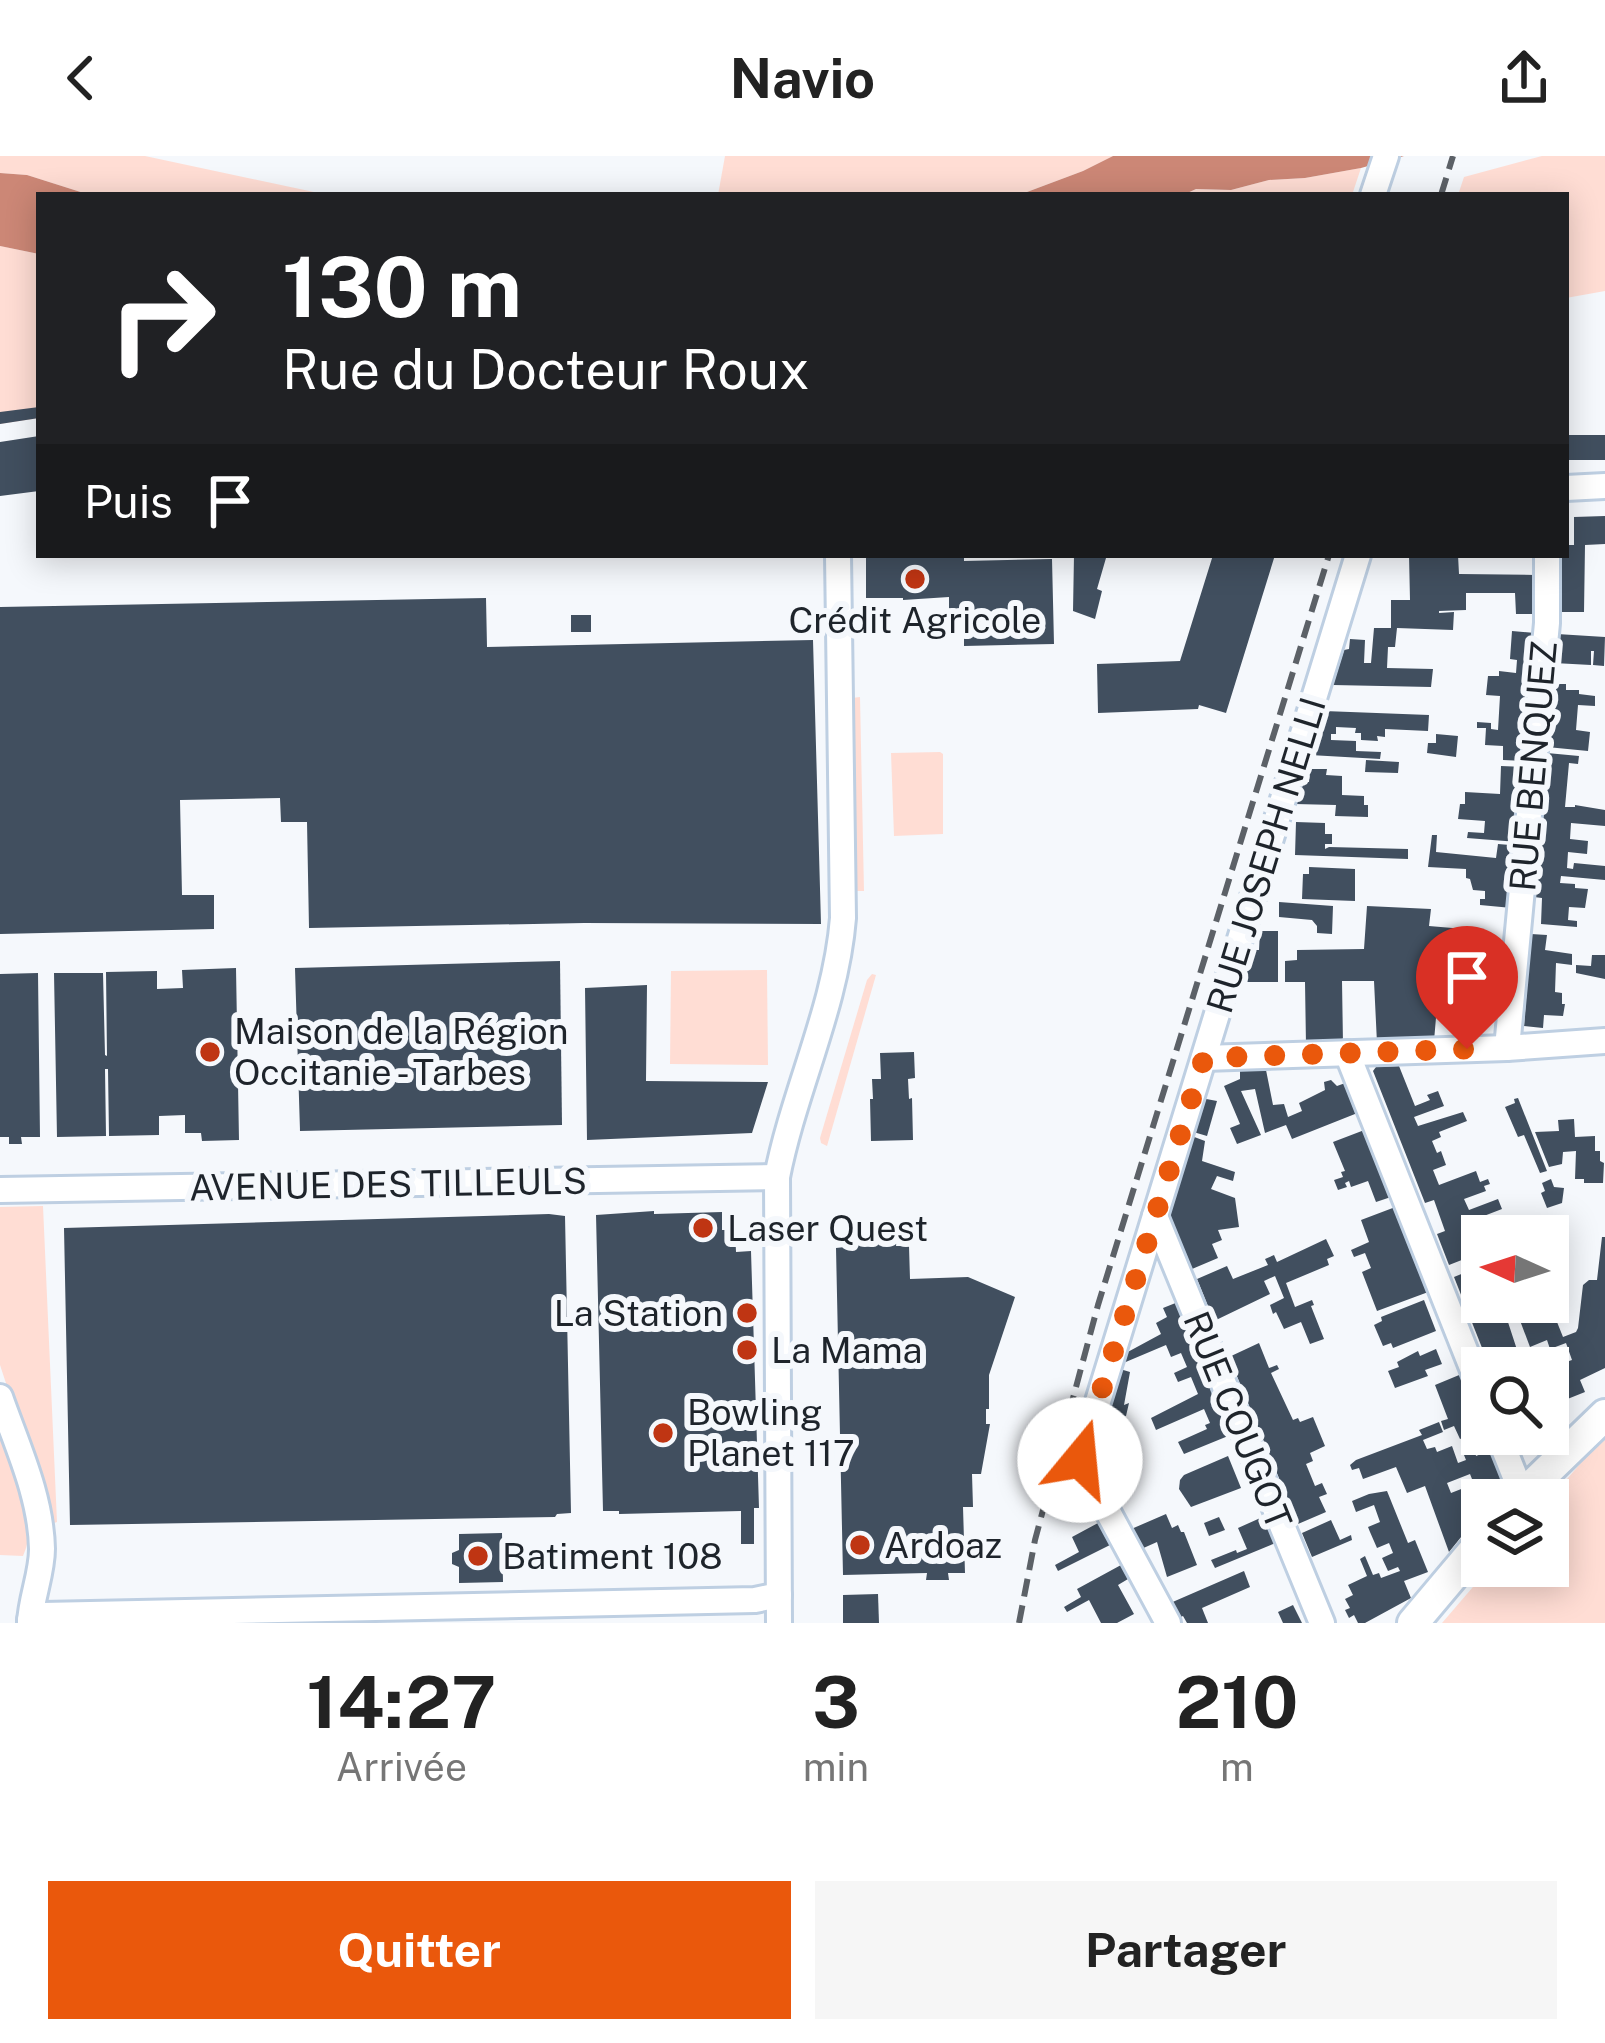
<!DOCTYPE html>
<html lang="fr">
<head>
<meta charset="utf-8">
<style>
	:root { --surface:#fff; --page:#f6f6f6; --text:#222; --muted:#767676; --accent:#ea580c }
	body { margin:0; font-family:"Public Sans",sans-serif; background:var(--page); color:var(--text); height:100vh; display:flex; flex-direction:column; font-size:45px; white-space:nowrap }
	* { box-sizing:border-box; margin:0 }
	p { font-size:39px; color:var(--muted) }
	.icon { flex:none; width:66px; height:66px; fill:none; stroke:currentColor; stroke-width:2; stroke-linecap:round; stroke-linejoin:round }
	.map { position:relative; height:1467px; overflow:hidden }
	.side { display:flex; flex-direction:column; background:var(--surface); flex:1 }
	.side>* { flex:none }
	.top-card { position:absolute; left:36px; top:36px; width:1533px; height:366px; border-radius:0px; box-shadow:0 6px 30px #0003; background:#202124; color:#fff; overflow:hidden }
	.needle { width:78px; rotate:273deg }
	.buttons { position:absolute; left:1461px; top:1059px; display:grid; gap:24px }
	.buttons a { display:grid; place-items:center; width:108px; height:108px; border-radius:0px; background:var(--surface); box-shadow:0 6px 30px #0003; font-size:60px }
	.pin { position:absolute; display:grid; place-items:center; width:102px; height:102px; color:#fff; margin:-123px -51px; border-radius:50% 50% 50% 0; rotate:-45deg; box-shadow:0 0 12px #0007 }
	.pin .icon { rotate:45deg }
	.me { position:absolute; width:132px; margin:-66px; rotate:17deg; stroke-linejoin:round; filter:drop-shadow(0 0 9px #0008) }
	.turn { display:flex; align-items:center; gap:42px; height:252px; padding:0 48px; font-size:54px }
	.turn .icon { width:156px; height:156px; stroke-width:2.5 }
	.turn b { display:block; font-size:84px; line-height:102px }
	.then { display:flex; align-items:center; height:114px; padding:0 48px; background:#0003; gap:24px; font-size:45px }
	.eta { display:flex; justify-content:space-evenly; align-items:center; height:204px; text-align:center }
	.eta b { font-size:72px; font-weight:700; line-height:84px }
	.action { display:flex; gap:24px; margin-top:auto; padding:24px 48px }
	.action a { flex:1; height:138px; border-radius:0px; background:var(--accent); color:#fff; font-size:48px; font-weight:700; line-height:138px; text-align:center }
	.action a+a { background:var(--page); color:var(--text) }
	header { display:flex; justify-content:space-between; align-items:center; height:156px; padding:0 48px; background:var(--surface); font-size:54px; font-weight:700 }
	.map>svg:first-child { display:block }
	.green { fill:#ffddd4 }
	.water { fill:#cc8776 }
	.building { fill:#414f5f; fill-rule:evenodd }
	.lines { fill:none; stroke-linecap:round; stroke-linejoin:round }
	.minor-casing { stroke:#becfe2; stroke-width:30 }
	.major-casing { stroke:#becfe2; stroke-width:36 }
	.minor { stroke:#fff; stroke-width:24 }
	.major { stroke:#fff; stroke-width:30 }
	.rail { stroke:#5c6167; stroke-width:6; stroke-dasharray:18 9; stroke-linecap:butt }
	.route { stroke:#ea580c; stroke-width:21; stroke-dasharray:0 37.8 }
	.poi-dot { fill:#bf3513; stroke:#f5f8fc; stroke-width:4.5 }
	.labels { text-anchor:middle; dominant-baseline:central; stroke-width:12; stroke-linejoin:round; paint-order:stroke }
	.poi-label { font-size:36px; fill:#1e242b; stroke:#f5f8fc; text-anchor:start }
	.street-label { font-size:36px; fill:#1e242b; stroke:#f5f8fc }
</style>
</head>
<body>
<header><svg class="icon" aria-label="back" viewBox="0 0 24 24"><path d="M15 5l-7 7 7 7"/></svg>Navio<svg class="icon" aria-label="share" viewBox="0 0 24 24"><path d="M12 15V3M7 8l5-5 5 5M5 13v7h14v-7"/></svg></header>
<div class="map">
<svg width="1605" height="1467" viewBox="0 0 1605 1467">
	<rect width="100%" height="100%" fill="#f5f8fc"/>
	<g class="green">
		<path d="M0,0h145l183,39h-238l-63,-20 -27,-2z"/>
		<path d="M725,0h388l-30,15 -64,24h-301z"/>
		<path d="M1542,0h63v135l-39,7v-103h-108l6,-18z"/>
		<path d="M1361,12l-9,27h-169l13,-6 35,1 38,-10 36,-2z"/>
		<path d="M0,90l39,8v164l-39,6z"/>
		<path d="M860,541l4,194h-8l-4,-193z"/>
		<path d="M940,596l3,2v80l-49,2 -3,-83z"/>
		<path d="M767,814l1,95 -98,-1 1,-93z"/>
		<path d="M872,818l4,1 -49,171 -6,-3 -1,-5 47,-158z"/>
		<path d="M43,1050l14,316 -8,3 -4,-23 -45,-137v-158z"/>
		<path d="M0,1273c14,38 41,87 23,127l-23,-1z"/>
		<path d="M1605,1279v188h-163l49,-57h57v-65z"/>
	</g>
	<g class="water">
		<path d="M1113,0h291l-43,12 -56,10 -36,2 -38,10 -35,-1 -13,6h-164l64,-24z"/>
		<path d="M0,17l27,2 63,20h-51v59l-39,-8z"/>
	</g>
	<g class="building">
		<path d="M39,251v11l-39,6v-12z"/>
		<rect x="1566" y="279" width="39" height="25"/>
		<path d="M39,280v55l-39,5v-54z"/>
		<path d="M1605,360v28l-20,1 -1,67h-26v-57h8v-10h8v-28z"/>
		<path d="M866,399h98v6l88,-2 2,85 -90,2v-35h-15v-14l-46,3v-2h-37z"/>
		<path d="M1074,399l32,3 -9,31 5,2 -7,28 -22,-8z"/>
		<path d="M1213,399h62l-49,158 -27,-8 -1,4 -100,4 -1,-49 83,-3z"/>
		<path d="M1409,399h49l1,19 77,1 1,39h-21l-1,-21h-49v17l-27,1v2l15,-1 -1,18 -56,-2 -2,19h-7l-1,21 46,1 -2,18 -98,-2 11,-35 5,-1 1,-10 15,1 -1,23h7l3,-35h17v-28h19z"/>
		<path d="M486,442l1,49 326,-7 8,284 -237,-1 -275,5 -2,-106h-26l-1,-24 -100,2 2,95h32v34l-214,5v-327z"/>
		<rect x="571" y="459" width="20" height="17"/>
		<path d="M1512,475l23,2 -10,128 -22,-1v-14l-18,-1 1,-17h-9v-6l14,1v6l7,1 2,-34 -14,-1 2,-19h11v-5l17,2 1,-13 -7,-1z"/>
		<path d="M1557,478l48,3 -1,29 -11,-1 1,-14h-3v14l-37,-2z"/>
		<path d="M1553,528h13v6h13v4l16,2v10l-17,-1 -2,25 14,2 -2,19 -41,-4z"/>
		<path d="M1324,555l105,4 -1,16 -43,-2v8l-8,-1 1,5 -17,-1v-7h-6l1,-5 -20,-1v7h-5v6l25,1v10l25,1 -1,7 -70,-4z"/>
		<path d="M1436,578l22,2 -2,21 -29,-4 1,-10h8z"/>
		<path d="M1547,597l32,3 -1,8 -9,-1 -4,44h10v-2l30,5v16l-34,-3 -1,16 18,2 -1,13 -19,-2 -1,16 6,1 1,-6 31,3v14l-44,-4 -1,7 15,1v4l13,1 -3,19 -16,-1 -1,13 9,1v6l-36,-3 1,-26 -8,-1z"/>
		<path d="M1366,604l33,2 -1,11 -33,-1z"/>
		<path d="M1501,610l24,1 -7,75 -51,-4 1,-6 16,1 1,-12 -27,-2 2,-15h5v-12l35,2z"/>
		<path d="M1310,613h17l-1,6 16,1v19l22,1v9h4v12l-33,-1 1,-11 -41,-1 7,-22h7z"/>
		<path d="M1296,666l29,1v11h7v10h-7v5l4,-2 79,2v10l-113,-4z"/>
		<path d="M1432,679h5l-1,17 60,6 2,-14 12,1 -1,14 7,1 -4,48 -32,-3v-6h5v-8l-12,-1 -3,-11 -4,-1v-9l-38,-2z"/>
		<path d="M1309,711l46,2v32l-53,-2 1,-25h6z"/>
		<path d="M1279,746l54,4 -1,28 -15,-1v-7l-5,-6 -33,-3z"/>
		<path d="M1367,750l64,3 -2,17 35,3v8l46,4 -2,15 -47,-4 -1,4h13l-1,11 35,2 -3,43 -18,-3 1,-10 -28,-2 -1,6h-9l1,-7 -17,-1v11h4l-3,35 -57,2 -3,-62h-32l1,63 -37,1 -1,-63h-20v-21l12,-1v-10l67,-1z"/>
		<path d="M1260,775h18v51h-40l10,-32h11z"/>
		<path d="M1531,778l16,1 -2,15 27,4v11l-16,-2 -1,29 7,1v11h3l-2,12 -19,-1 -1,13 -19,-2z"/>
		<path d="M1592,799h13v24l-29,-6v-8l15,1z"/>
		<path d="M560,805l2,164 -262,6 -5,-163z"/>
		<path d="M236,812l3,172 -37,1 -1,-8h-16v-18l-26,1v19l-50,1 -1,-67h-3l1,67 -49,1 -3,-164h49l2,82 2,1 -1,-84 51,-1v18l26,-1 -1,-18z"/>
		<path d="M38,817l2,164h-19l1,7h-13v-7h-9v-163z"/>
		<path d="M647,829l-1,96 122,1 -16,51 -165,7 -2,-152z"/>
		<path d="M914,896l1,26 -7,1 1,20 3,-1 1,42 -42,1 -1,-42h3l-1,-20h9l-1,-26z"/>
		<path d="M1399,910l16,40 15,-6 -3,-5 11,-4 6,15 -30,11 4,9 45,-14 4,9 -28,11 2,5 -9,4 5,12 4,-2 5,14 -13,5 6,15 37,-14 4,11 8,-3 2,5 -6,2 2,5 -22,8 5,11 29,-11 4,10 -39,15 14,30 -28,11 -12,-31 8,-3 -11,-31 -9,3 -52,-132 3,-4z"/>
		<path d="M1240,914h26l7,35 11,-1 4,13 14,-6 -3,-8 26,-13 -1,-8 7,-2 6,6 11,-4 12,30 -68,27 -6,-14 -21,8 -10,-44 -14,2 20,44 -24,9 -7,-16 10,-4 -16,-38 16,-7z"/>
		<path d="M1201,942l16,3 -10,35 -17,-5z"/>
		<path d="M1518,942l29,73 -7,2 -16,-38 -6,2 -13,-30 10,-4 -1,-4z"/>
		<path d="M1574,963l1,18 20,-1v15h5v10l4,2 -1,20h-19v-4h-9l1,-28 -13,1 -1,12 -13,3 -14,-35 24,-1 -1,-11z"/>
		<path d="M1367,973l27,67 -18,6 -8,-21 -17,6 -2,-6 -4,2 2,4 -9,3 -4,-10 9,-3 -2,-5 4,-1 -12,-29z"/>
		<path d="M1189,979l16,6 -3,20 33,11 -2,9 -16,-5 -6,13 24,9 4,29 -21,3 4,10 -10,4 6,14 -26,11 -25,-61z"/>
		<path d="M1551,1023l3,8 10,1 -2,15 -15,5 -6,-15 4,-2 -3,-8z"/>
		<path d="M1398,1050l33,85 -54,20 -15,-39 9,-4 -6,-15 -11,4 -3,-7 18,-8 -8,-22z"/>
		<path d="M654,1055v3l68,-2v18h13l1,22 15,-1 8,257h-5v36h-13v-33l-122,3v-3h-16l-7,-296z"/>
		<path d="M549,1058l16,2 6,297 -14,1 -2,3 -485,8 -6,-297z"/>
		<path d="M897,1081l-1,9h13l1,33 58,-2 47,20 -26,78v34h-3v15h4l-9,50h-9l1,33h-10l2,66h-17l1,7h-23l1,-7 -84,2 -7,-327 9,-1v-9z"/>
		<path d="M1602,1081h3v131l-25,12 5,12 -25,10 4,11 -16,13v-31l2,-1 -2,-26 24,-8 -6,-17 -16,6 -3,-9 -17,7 -17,-45h36l14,35 13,-5 2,-4 5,-43 6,-5h8z"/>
		<path d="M1326,1083l8,17 -7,3 2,6 -43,18 9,24 17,-7 2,5 -3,1 13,33 -14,5 -9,-22 -17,7 -8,-17 -3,2 -3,-9 14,-7 -9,-22 -11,5 6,13 -56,27 -17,-42 30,-13 6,13 35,-14 -3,-6 9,-4 3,7z"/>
		<path d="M1481,1110l1,36h13l5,13 5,-2 16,49 14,-5 5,11h-20l-2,-5 -10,5h-18l-36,-91z"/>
		<path d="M1424,1144l12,31 -43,17 -2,-5 -8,3 -9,-21 8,-4 -1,-4z"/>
		<path d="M1178,1146l55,132 -49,20 -6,-12 29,-13 -2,-4 5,-2 -6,-14 -48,21 -5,-12 47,-24 -7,-17 -13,5 -4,-9 13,-6 -6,-14 -10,4 -5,-12 -45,19 3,-10 37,-20 -5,-11 11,-6 -4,-9z"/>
		<path d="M1259,1187l10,25 8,-3 2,4 -8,4 22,47 5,-2 2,4 13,-5 12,29 -15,7 3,8 -7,3 9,22 7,-3 5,11 -8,3 7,15 -28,12 -69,-167z"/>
		<path d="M1436,1193l6,15 -17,6 3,6 -33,12 -7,-17 11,-4 -2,-5 21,-11 2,5z"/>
		<path d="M1120,1213l10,3 -6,33 5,-2 -3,13 -22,9z"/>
		<path d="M1464,1217l18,46v11l-22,9 -6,-13 -10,4 -3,-9 7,-2 -13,-34z"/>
		<path d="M1439,1266l4,10 -20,8 4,9 8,-2 2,5 15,-6 6,17 8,-3 -2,-5 11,-4 1,5 18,-7 11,28 -10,4 2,4 -10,4 -2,-4 -9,4 6,22 -33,41 -24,-66 -18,7 -11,-26 -33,12 -4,-11 -7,2 -2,-5 6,-5 66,-25 -3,-5zM1470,1318l4,10 -23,9 -4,-10z"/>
		<path d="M1121,1277l-2,13 13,-5 5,10 -13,6 5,11 -15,7 -10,-23 -10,5 4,-13z"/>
		<path d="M1228,1300l13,32 -50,19 -12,-18 1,-9 4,-5z"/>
		<path d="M1387,1335l21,52 7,-3 13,32 -24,9 7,17 -46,25h-7l-4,-8 -5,3 -4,-8 5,-2 -5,-9 8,-4 -5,-10 19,-9 -7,-17 5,-3 8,19 6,-2 2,5 19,-7 -2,-4 -10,4 -6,-13 11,-5 -4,-10 -12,5 -7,-16 -2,-5 12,-5 -6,-17 -18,7 -4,-11 17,-7z"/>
		<path d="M1166,1358l6,14 6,-3 3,7h3l13,33 -30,12 -10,-35 -18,8 -10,-20z"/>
		<path d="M1267,1359l11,27 -63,26 -4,-8 25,-10 1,3 10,-4 -9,-21z"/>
		<path d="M1219,1361l6,13 -16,6 -5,-13z"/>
		<path d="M1331,1364l9,20 11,-5 1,5 -40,17 -10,-24z"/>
		<path d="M1098,1367l12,22 -52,26 -3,-6 24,-13 -7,-15z"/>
		<path d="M502,1377l1,49 -44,1v-16l-7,-3v-11l7,-3v-16z"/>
		<path d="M1121,1409l7,14 -10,6 16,29 -17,9h-16l-12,-23 -22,12 -3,-5 17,-10 -4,-8z"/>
		<path d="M1244,1415l6,16 -48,21 6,15h-21l-4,-7 -7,3 -8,-15z"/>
		<path d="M878,1438l1,29h-36v-28z"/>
		<path d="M1293,1449l9,18h-19l-5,-11z"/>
	</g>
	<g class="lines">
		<defs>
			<g id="minor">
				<path d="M1373,39l13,-39"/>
				<path d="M1566,332l39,-2"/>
				<path d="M1507,892l40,-425v-68"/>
				<path d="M1347,897l135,340"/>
				<path d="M1204,902l303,-10 98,-7"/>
				<path d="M0,1034l777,-13"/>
				<path d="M1155,1060l167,407"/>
				<path d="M0,1241c17,49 41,99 42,152 0,25 -11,49 -12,74"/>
				<path d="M1498,1278l24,60"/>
				<path d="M30,1464l13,-5 712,-15 24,-5"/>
				<path d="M779,1467l-2,-446c17,-87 59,-170 66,-259l-5,-363"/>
				<path d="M1168,1467l-88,-163 278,-905"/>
			</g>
			<g id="major">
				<path d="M1517,1344l88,-85"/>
				<path d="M1413,1467l69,-82"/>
			</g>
		</defs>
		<use href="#minor" class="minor-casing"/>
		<use href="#major" class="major-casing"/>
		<use href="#minor" class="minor"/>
		<use href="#major" class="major"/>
		<g class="rail">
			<path d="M1441,39l12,-39"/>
			<path d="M1019,1467l16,-83 63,-235 231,-750"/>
		</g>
	</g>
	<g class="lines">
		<path class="route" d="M1080,1304l124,-402 263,-9"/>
	</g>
	<g class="poi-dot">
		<circle cx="915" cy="423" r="12"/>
		<circle cx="210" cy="896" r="12"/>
		<circle cx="703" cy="1072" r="12"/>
		<circle cx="747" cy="1157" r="12"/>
		<circle cx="747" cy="1194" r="12"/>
		<circle cx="663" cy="1277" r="12"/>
		<circle cx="860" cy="1389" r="12"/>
		<circle cx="478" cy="1400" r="12"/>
	</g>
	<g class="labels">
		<g class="poi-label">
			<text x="915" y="464" text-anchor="middle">Crédit Agricole</text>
			<text x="234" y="875">Maison de la Région<tspan x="234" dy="41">Occitanie - Tarbes</tspan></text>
			<text x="727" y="1072">Laser Quest</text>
			<text x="723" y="1157" text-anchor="end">La Station</text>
			<text x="771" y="1194">La Mama</text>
			<text x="687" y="1256">Bowling<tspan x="687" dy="41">Planet 117</tspan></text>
			<text x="884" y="1389">Ardoaz</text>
			<text x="502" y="1400">Batiment 108</text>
		</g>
		<g class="street-label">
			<text transform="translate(1533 610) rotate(-85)">RUE BENQUEZ</text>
			<text transform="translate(1266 699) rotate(-73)">RUE JOSEPH NELLI</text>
			<text transform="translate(388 1028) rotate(-1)">AVENUE DES TILLEULS</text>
			<text transform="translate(1238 1264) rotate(68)">RUE COUGOT</text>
		</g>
	</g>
</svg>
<div class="buttons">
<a><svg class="needle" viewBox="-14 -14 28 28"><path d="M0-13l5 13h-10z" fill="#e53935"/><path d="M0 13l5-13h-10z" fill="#767676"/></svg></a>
<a><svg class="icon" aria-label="search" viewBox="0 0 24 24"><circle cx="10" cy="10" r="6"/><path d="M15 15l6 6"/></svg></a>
<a><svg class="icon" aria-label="layers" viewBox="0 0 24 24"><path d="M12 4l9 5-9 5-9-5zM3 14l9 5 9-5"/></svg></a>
</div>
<div class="pin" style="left:1467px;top:893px;background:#d93025"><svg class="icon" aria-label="arrive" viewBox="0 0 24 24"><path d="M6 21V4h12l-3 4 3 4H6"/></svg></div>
<svg class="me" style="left:1080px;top:1304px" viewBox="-20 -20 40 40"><circle r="19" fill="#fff"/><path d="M0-13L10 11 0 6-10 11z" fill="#ea580c"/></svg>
<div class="top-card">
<div class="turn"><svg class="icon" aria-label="right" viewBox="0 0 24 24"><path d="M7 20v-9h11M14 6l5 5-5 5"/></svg><div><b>130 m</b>Rue du Docteur Roux</div></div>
<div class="then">Puis<svg class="icon" aria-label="arrive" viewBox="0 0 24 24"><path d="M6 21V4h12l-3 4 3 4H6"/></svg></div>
</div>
</div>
<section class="side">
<div class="eta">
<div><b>14:27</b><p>Arrivée</p></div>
<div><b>3</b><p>min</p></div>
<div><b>210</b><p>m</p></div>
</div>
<div class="action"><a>Quitter</a><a>Partager</a></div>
</section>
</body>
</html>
